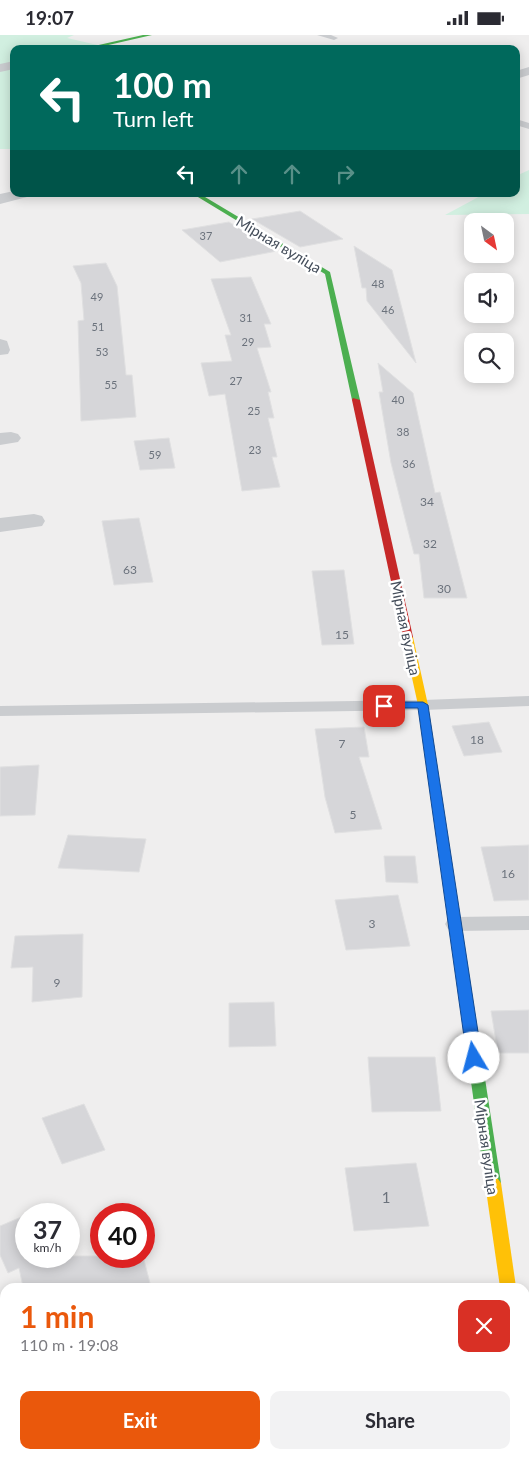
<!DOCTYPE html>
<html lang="en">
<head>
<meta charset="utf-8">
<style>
	:root { --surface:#fff; --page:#f2f2f3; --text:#2b2b33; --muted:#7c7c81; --accent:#ea580c }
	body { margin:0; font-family:Lato,sans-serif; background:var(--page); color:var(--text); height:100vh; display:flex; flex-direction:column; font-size:19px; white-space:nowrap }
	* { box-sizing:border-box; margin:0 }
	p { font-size:16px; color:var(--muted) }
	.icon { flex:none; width:28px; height:28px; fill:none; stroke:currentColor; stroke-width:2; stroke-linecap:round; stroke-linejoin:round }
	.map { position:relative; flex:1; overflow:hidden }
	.details { position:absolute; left:0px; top:1248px; width:530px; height:176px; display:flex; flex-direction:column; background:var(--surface); border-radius:15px 15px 0 0; box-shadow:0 2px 12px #0003 }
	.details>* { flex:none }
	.guide { position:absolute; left:10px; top:10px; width:510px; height:152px; border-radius:10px; box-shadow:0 2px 12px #0003; background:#00695c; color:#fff; overflow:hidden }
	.needle { width:32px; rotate:147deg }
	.controls { position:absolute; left:464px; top:178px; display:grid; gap:10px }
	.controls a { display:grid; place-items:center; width:50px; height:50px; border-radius:10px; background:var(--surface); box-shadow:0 2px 12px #0003; font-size:25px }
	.speed { position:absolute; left:15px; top:1168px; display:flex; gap:10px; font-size:25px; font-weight:700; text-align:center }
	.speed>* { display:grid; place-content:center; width:65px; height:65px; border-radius:50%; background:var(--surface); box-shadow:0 2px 12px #0003; line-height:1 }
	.speed small { font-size:12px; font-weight:400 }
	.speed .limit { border:8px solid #d22; background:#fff; color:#111 }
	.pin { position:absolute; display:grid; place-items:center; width:42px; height:42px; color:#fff; margin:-21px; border-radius:10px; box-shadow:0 2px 8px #0006 }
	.me { position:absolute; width:55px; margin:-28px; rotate:352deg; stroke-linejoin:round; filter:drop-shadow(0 0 4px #0008) }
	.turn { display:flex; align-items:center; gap:18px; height:105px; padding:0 20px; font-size:22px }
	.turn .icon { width:65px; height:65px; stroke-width:2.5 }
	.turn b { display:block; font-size:35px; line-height:42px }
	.lanes { display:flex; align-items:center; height:48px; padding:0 20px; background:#0003; justify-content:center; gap:25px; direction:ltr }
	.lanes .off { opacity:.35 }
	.round { display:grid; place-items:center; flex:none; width:52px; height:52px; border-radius:10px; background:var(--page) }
	.summary { display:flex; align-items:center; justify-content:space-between; height:85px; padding:0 20px }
	h1 { font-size:30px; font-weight:700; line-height:38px; color:var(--accent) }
	.primary-button { display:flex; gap:10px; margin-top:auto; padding:10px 20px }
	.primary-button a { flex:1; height:58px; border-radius:10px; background:var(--accent); color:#fff; font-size:20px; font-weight:700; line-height:58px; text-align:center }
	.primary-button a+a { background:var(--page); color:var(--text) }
	.status { display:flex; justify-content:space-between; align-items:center; height:35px; padding:0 25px; background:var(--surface); direction:ltr }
	.status svg { height:14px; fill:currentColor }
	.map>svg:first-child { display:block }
	.green { fill:#d1efe0 }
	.building { fill:#d6d6d9; stroke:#e0e0e1 }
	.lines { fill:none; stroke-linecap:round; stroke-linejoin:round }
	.lane { fill:#cacccf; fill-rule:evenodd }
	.street { fill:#cacccf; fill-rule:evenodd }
	.fast { fill:#4caf50; fill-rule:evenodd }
	.slow { fill:#ffc107; fill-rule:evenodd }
	.jam { fill:#c62828; fill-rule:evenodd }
	.route { fill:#1a73e8; stroke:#114b97 }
	.labels { text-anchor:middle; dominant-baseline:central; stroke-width:5; stroke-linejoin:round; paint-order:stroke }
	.far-number-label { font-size:11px; fill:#6b727c }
	.number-label { font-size:12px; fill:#6b727c }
	.street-label { font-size:15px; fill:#454e5b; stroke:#fff }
	.near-number-label { font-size:15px; fill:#6b727c }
</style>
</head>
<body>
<div class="status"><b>19:07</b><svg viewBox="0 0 49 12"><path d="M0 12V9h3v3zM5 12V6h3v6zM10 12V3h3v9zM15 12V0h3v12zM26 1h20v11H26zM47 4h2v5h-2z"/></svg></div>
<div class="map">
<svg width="529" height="1423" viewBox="0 0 529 1423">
	<rect width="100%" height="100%" fill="#efeeee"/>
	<g class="green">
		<path d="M0,0h74l-7,3 48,11h-101v100h-14z"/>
		<path d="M529,135v44l-84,1 39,-21h32v-18z"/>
	</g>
	<g class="building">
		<path d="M300,176l43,28 -43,8 -48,-28z"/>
		<path d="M229,187l48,29 -57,11 -38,-32z"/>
		<path d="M354,211l38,24 24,93 -49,-62 -1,-13h-4z"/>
		<path d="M106,228l11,23 9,89h6l4,42 -55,4 -3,-100 6,-1 -3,-37 -8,-17z"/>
		<path d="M251,242l20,47h-7l7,23 -14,1 14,44h-3l6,26h-6l9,39h-5l8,30 -38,4 -17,-97 -16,2 -8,-33 31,-2 -7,-26h6l-20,-56z"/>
		<path d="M378,328l35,30 22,100 5,-1 27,106h-43l-5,-44h-5l-23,-91 -12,-71h4z"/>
		<path d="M169,403l6,30 -35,2 -6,-29z"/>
		<path d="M139,483l14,64 -39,3 -12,-64z"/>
		<path d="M344,535l10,74 -32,1 -10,-74z"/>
		<path d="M489,687l13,30 -38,4 -12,-30z"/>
		<path d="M364,692l5,30h-10l23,72 -47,4 -10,-36 -10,-68z"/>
		<path d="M39,730l-4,50 -35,1v-49z"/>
		<path d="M68,800l78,4 -7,33 -81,-4z"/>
		<path d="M529,810v55l-35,1 -13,-54z"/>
		<path d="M384,821h31l3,27 -32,-1z"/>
		<path d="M398,860l12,51 -64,4 -11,-50z"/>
		<path d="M83,899l-1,63 -50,5 1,-35 -22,1 4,-32z"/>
		<path d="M274,967l2,44 -47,1v-44z"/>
		<path d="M529,975v43h-31l-7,-42z"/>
		<path d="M368,1022h67l6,54 -69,1z"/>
		<path d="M84,1069l21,46 -43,14 -20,-46z"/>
		<path d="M416,1128l13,63 -75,5 -9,-63z"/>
		<path d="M26,1180v41h117l8,31h-128l-4,-19 -11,5 -8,-18v-29z"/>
	</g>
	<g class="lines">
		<g class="lane">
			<path d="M317,0h14l7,3 -4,2z"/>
			<path d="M516,84l13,4v6l-13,-4z"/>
			<path d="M529,661v10l-106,4 -423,6v-10l423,-6z"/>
			<path d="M529,881v14l-74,1 -7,-2 -3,-5 3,-5 7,-2z"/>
		</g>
		<g class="street">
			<path d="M14,26v8l-14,3v-8z"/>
			<path d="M529,32v8l-13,4v-8z"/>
			<path d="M14,156v3h16l-3,3 -27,7v-10z"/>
			<path d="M0,304l7,2 3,9 -2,4 -8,1z"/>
			<path d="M11,397l7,2 3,4 -3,4 -18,3v-12z"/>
			<path d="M34,479l8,2 3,5 -3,5 -42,6v-14z"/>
			<path d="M525,1351l4,1v66l-4,-1z"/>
		</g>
		<g class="fast">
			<path d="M143,0h9l-61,14h-10z"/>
			<path d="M193,159h7l130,78 30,128 -1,2 -7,-2 -27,-126z"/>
			<path d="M455,883l5,1 1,3 40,261 -3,4 -5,2 -5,-2 -3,-4 -36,-261 1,-3z"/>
		</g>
		<g class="slow">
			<path d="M408,599l5,3 15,68 33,217 -1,3h-10l-1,-3 -31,-217 -15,-68z"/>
			<path d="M493,1142l5,2 3,4 15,104h-16l-15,-104 3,-4z"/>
		</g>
		<path class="jam" d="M353,363l7,2 53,237 -5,3 -5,-3 -51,-237z"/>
	</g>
	<path class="route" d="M384,667h39l5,3 54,353 -3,4 -5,2 -5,-2 -2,-4 -49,-350h-38l-1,-2 1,-3z"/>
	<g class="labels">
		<g class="far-number-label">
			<text x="206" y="200">37</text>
			<text x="378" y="248">48</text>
			<text x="97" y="261">49</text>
			<text x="388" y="274">46</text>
			<text x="246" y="282">31</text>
			<text x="98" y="291">51</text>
			<text x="248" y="306">29</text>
			<text x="102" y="316">53</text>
			<text x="236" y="345">27</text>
			<text x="111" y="349">55</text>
			<text x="398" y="364">40</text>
			<text x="254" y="375">25</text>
			<text x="403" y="396">38</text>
			<text x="255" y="414">23</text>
			<text x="155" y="419">59</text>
			<text x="409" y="428">36</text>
		</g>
		<g class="number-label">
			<text x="427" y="466">34</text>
			<text x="430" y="508">32</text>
			<text x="130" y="534">63</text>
			<text x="444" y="553">30</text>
			<text x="342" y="599">15</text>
			<text x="477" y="704">18</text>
			<text x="342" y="708">7</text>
			<text x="353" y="779">5</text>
			<text x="508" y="838">16</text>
			<text x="372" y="888">3</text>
			<text x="57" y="947">9</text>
		</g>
		<g class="street-label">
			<text transform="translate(279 209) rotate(31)">Мірная вуліца</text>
			<text transform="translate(406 593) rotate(78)">Мірная вуліца</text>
			<text transform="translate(487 1112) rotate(82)">Мірная вуліца</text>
		</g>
		<g class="near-number-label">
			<text x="386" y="1162">1</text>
		</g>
	</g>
</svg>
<div class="controls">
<a><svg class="needle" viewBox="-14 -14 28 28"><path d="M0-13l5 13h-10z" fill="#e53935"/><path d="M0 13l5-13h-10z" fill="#7c7c81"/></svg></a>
<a><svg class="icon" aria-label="sound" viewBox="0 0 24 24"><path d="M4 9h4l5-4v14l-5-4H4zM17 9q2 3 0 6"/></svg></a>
<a><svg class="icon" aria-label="search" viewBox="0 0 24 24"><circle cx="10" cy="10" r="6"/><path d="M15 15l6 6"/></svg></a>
</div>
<div class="speed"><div>37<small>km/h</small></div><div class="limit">40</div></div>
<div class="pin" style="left:384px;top:671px;background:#d93025"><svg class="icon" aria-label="arrive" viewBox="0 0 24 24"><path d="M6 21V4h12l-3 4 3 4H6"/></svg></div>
<svg class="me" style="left:474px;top:1023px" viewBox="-20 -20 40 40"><circle r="19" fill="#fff"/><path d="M0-13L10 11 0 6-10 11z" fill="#1a73e8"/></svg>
<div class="guide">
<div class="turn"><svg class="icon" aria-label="left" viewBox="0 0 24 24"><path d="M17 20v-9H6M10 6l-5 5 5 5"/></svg><div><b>100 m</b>Turn left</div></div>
<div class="lanes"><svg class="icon" aria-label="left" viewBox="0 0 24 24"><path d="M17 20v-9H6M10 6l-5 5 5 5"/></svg><svg class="icon off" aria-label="ahead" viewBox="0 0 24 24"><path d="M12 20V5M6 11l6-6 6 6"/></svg><svg class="icon off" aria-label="ahead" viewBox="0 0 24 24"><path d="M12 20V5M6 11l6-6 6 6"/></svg><svg class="icon off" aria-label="right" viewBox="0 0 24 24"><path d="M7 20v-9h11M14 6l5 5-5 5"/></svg></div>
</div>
<section class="details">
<div class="summary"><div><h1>1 min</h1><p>110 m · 19:08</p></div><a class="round" style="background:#d93025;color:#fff"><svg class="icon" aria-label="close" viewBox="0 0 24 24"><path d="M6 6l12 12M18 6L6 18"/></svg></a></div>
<div class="primary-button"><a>Exit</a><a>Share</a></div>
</section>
</div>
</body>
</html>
